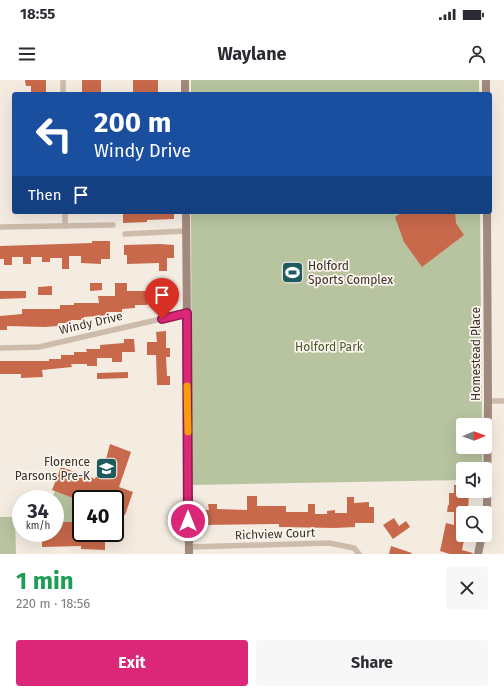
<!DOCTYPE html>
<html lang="en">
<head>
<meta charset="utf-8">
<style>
	:root { --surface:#fff; --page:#f7f7f7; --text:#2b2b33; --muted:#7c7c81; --accent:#db2777 }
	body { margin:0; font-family:"Fira Sans",sans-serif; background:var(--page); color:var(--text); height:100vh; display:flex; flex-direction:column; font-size:15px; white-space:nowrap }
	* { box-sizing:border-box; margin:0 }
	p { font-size:13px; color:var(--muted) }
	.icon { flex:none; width:22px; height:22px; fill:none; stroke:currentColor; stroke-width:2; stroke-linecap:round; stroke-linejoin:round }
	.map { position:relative; height:474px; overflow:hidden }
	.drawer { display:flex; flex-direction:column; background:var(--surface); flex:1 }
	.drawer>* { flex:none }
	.banner { position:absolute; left:12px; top:12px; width:480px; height:122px; border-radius:4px; box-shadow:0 4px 16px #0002; background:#1a4fa0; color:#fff; overflow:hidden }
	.needle { width:26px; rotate:89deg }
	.buttons { position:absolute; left:456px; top:338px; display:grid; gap:8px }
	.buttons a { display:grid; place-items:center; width:36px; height:36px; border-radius:4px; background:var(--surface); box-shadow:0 4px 16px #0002; font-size:20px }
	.speed { position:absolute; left:12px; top:410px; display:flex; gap:8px; font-size:20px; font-weight:700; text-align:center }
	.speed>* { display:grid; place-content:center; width:52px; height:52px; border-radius:50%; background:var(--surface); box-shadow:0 4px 16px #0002; line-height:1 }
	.speed small { font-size:10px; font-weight:400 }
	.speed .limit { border:2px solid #111; border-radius:6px; background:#fff; color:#111 }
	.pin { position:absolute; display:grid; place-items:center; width:34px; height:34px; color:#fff; margin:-41px -17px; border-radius:50% 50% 50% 0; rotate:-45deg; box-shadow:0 0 4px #0007 }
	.pin .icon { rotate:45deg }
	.me { position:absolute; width:44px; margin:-22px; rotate:0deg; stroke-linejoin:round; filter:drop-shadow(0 0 3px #0008) }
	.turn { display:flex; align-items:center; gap:14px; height:84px; padding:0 16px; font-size:18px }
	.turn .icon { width:52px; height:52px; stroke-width:2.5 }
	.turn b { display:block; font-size:28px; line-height:34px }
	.then { display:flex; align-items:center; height:38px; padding:0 16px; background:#0003; gap:8px; font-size:15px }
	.round { display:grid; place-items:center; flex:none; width:42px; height:42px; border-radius:4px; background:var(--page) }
	.head { display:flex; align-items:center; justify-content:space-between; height:68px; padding:0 16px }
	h1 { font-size:24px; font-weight:700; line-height:30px; color:#1e9e55 }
	.button { display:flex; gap:8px; margin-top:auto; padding:8px 16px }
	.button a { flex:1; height:46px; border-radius:4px; background:var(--accent); color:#fff; font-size:16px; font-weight:700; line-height:46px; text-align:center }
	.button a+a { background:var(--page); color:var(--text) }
	.status { display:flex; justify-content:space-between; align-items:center; height:28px; padding:0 20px; background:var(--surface); direction:ltr }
	.status svg { height:11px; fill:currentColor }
	header { display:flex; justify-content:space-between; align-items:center; height:52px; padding:0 16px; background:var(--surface); font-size:18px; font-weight:700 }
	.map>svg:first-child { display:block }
	.green { fill:#b8c4a0 }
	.building { fill:#c8694b }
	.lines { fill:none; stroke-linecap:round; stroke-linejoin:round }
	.street { stroke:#cdbbac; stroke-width:5.5 }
	.secondary { stroke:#a18a7d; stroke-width:8 }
	.route-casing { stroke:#8e194d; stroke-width:10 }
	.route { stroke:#db2777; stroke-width:7 }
	.slow { stroke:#f59e0b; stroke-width:7 }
	.labels { text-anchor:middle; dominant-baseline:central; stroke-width:3.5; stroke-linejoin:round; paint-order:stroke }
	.poi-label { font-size:12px; fill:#3b302b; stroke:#fbf5ee; text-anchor:start }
	.street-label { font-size:12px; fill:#3b302b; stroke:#fbf5ee }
	.park-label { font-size:12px; fill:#4a5a2e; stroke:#fbf5ee }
</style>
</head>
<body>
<div class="status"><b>18:55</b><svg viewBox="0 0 49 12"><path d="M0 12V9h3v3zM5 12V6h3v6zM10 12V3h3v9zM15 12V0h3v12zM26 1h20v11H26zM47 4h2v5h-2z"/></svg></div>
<header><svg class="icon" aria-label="menu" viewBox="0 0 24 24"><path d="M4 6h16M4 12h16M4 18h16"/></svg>Waylane<svg class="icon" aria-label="person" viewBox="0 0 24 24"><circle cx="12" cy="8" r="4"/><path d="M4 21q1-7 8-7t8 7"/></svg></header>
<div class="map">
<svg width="504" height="474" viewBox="0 0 504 474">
	<rect width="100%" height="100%" fill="#f4ebe1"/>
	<g class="green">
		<rect x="191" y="0" width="288" height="14"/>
		<path d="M191,132h289l2,213h-19v22h19v22h-19v11l-271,5z"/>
		<path d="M55,411l21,8v23h-21v-23h-3z"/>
		<path d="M0,437h15l1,37h-16z"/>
	</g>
	<g class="building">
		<path d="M25,0h21v14h-15v-8h-5z"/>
		<rect x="82" y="0" width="19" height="14"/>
		<rect x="133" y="0" width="25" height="14"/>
		<path d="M123,132h51v7l-27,1v2l-24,1z"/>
		<path d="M403,132h52l1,11 8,12 -42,32 -18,-25 -9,-25z"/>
		<path d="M92,161h18v18h-9v5l-20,-1v-7h-12v13h-7v-11h-12v4h-8v-5h-11v7h-8v-7h-11v8h-8v-6h-4v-13l92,-3z"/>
		<path d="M160,164l14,1v13h-7v13h-8v-8l-32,1v-9h-3v-10z"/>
		<path d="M90,203h12v7l-12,1z"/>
		<path d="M115,203h12v8h23v-5l24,-1v15l-27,2v3h-12v3l-13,1v3h-13v3l-25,2v3h-13v3h-13v3l-13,1 -38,-1v4h-7v-14l22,-2v-5h38v-4h14v-2h25l-1,-7h17z"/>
		<path d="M52,206v9h-14v-8z"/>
		<path d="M0,211h26v7l-26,1z"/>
		<path d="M166,251v17h4v9h-4l1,19h3v9h-13l-1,-30h-9v-13h10l-1,-10z"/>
		<path d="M124,259h10l1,13h-13v10h-10v-4h-15v8h-10v-2h-16l1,3 -30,3 1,7 -22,1v-4h-21v-13h49v-2h12v-4h13v-3h13l-1,-3h14v-4l24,-2z"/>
		<path d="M128,292v6l-31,1v-6z"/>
		<path d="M110,364l21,8 -12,35 14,5 -8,23 -10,-4v-12h-34v2l-29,-11 9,-23 34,12 8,-21 3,1z"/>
		<path d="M454,405h9v6h6l-1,22h-5v22h2l-3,15 11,3 -1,1h-22l-10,-3 6,-28 8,2v-13h-7l1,-7h1v-12h5z"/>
		<path d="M247,416h10v10h29v6h22v-8h7v10h12v-3l8,-1v3h12v-16h7v6l15,-1v5h5v16h-19v4l-20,1 -56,-1v-3l-77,1v-15h7l-1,-6h9v5l30,1z"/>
		<path d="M394,438l5,8 7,-5 4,6 -17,12 -10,-14z"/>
		<path d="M55,442h26v11h24v17l-24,-1v-3l-39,1v-14h13z"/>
		<path d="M391,466l21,7 -1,1h-22z"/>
	</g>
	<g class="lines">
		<g class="street">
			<path d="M63,0v14"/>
			<path d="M65,132v14"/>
			<path d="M0,147l113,-2"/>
			<path d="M125,154l61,-3"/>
			<path d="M0,268l39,-1 148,-34"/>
			<path d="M488,321h16"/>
			<path d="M189,467l140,-4 25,5 5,6"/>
		</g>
		<g class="secondary">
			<path d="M185,0v14"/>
			<path d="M486,0v14"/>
			<path d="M186,132l3,342"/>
			<path d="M485,440l2,-11 1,-108 -1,-189"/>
			<path d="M478,474l4,-19"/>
		</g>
	</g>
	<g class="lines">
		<defs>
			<path id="route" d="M162,239l25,-6 1,208"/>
		</defs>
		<use href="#route" class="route-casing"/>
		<use href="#route" class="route"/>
		<path class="slow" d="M187,306l1,46"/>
	</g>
	<defs>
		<symbol id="stadium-square" viewBox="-11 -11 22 22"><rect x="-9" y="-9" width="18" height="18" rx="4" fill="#1f5a5e" stroke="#fbf5ee"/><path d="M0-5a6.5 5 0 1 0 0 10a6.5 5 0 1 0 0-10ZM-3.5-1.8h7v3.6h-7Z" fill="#fff"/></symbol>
		<symbol id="school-square" viewBox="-11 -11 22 22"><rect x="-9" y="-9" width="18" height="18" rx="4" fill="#1f5a5e" stroke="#fbf5ee"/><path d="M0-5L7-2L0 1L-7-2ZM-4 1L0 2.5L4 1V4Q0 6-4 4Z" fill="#fff"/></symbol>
	</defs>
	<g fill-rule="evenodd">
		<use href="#stadium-square" x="280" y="180" width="25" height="25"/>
		<use href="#school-square" x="94" y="376" width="25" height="25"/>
	</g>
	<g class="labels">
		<g class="poi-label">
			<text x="308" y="186">Holford<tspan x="308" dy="14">Sports Complex</tspan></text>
			<text x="90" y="382" text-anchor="end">Florence<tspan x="90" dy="14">Parsons Pre-K</tspan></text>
		</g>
		<g class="street-label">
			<text transform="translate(91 243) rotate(-13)">Windy Drive</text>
			<text transform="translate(476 274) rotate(-90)">Homestead Place</text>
			<text transform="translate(275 454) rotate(-2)">Richview Court</text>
		</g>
		<g class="park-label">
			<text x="329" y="267">Holford Park</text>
		</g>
	</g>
</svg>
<div class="buttons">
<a><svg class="needle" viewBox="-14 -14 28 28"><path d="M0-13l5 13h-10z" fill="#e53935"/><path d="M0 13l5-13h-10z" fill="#7c7c81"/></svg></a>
<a><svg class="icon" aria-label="sound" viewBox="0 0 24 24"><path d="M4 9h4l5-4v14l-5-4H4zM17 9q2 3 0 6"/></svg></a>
<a><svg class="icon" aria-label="search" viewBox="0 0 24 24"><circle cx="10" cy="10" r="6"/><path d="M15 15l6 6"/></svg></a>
</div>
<div class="speed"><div>34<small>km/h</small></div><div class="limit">40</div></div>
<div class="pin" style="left:162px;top:239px;background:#d93025"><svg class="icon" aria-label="arrive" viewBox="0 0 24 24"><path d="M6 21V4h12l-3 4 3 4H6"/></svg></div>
<svg class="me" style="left:188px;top:441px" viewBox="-20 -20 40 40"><circle r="17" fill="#db2777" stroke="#fff" stroke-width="3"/><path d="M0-11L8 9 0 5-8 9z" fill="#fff"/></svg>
<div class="banner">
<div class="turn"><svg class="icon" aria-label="left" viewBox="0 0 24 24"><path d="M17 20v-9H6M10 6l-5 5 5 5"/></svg><div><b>200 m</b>Windy Drive</div></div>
<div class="then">Then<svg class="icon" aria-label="arrive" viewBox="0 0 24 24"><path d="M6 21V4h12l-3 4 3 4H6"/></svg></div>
</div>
</div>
<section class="drawer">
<div class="head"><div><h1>1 min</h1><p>220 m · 18:56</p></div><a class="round"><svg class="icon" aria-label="close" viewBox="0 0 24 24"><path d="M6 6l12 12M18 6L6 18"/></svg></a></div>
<div class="button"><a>Exit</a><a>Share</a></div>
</section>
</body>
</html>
